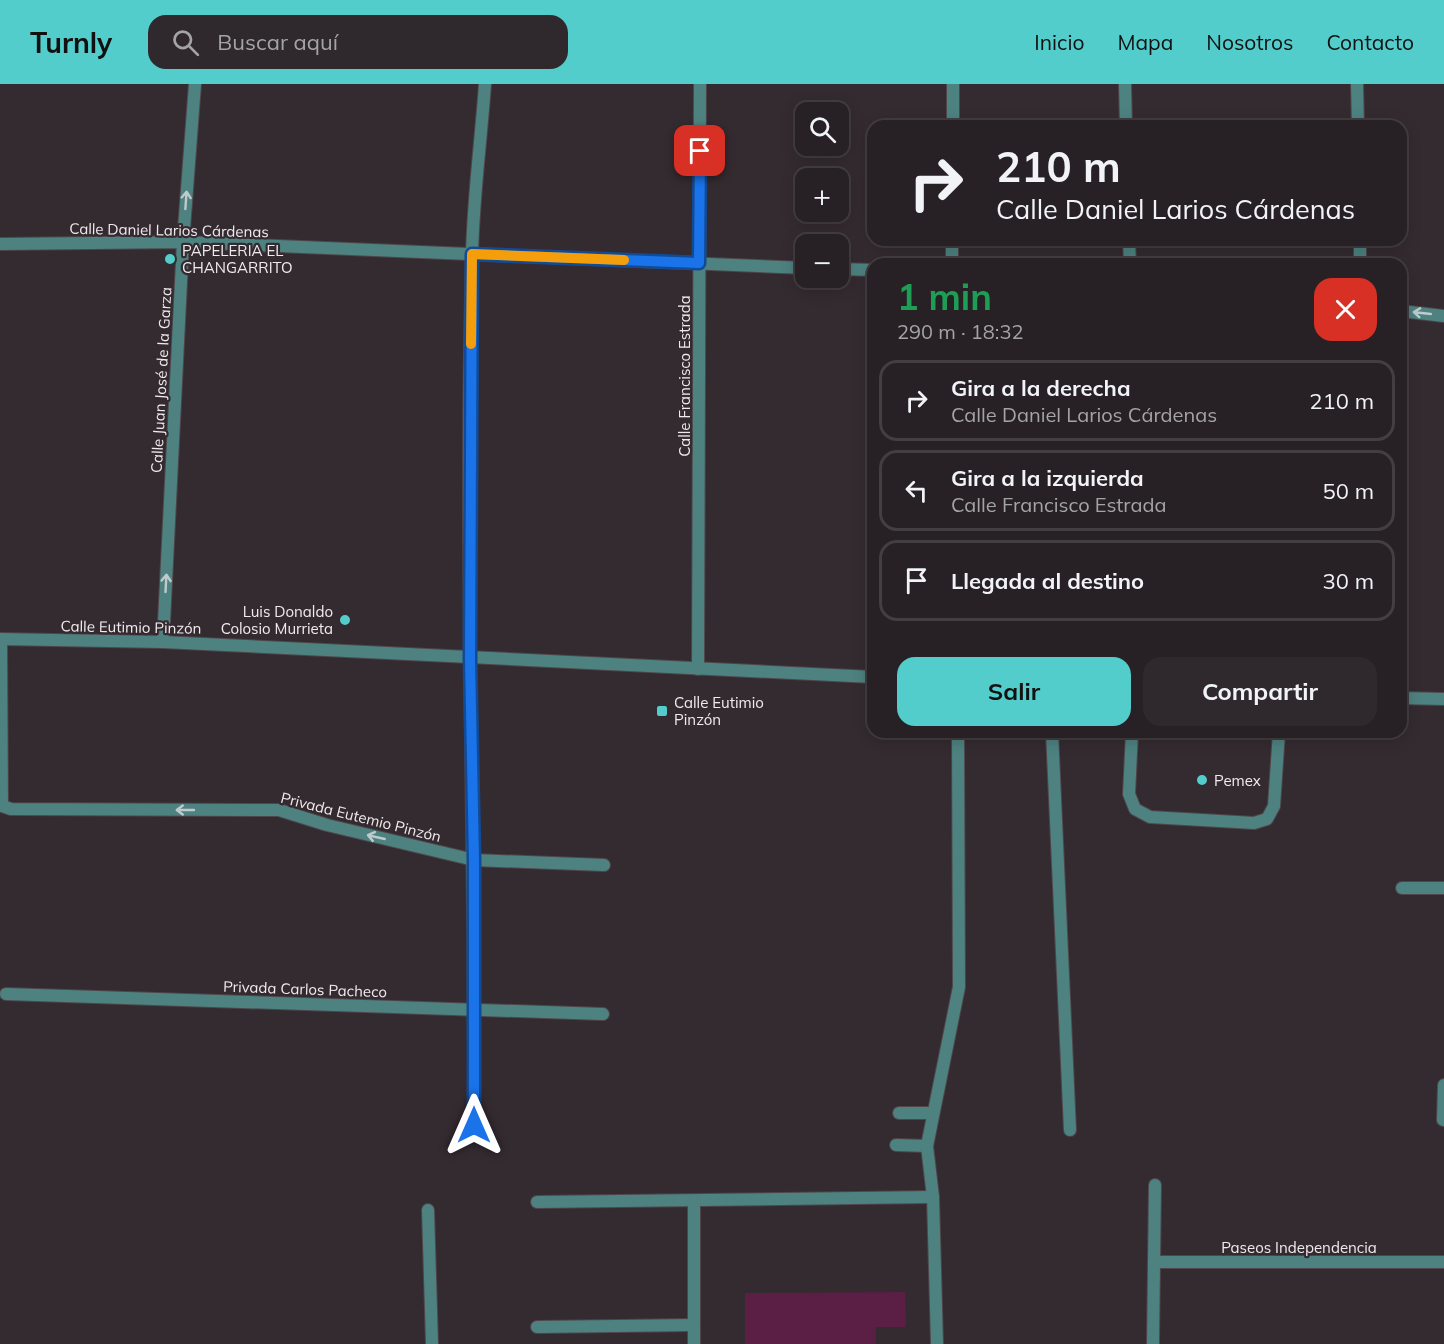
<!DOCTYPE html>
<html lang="es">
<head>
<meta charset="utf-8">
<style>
	:root { --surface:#272024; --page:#2f282c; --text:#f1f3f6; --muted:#a4a3a6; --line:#433e41; --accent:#53cdcb }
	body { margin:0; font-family:Mulish,sans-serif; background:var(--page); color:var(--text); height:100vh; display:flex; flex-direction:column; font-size:22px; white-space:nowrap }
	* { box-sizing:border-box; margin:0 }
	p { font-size:20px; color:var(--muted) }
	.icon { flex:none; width:33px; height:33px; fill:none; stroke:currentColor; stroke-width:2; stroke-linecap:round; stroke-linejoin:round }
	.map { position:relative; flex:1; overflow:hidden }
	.sheet { position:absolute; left:867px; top:174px; width:540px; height:480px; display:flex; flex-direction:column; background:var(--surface); border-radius:18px; box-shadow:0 3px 15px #0003,0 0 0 2px var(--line) }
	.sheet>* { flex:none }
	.top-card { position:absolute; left:867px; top:36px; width:540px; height:126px; border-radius:18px; box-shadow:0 3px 15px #0003,0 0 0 2px var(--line); background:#272024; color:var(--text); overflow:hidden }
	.buttons { position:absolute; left:795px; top:18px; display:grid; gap:12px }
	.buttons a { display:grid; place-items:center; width:54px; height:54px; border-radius:12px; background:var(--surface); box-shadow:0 3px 15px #0003,0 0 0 2px var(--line); font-size:30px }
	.pin { position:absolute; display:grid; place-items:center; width:51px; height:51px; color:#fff; margin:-26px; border-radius:12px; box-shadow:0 3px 9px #0006 }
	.me { position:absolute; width:66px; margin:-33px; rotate:0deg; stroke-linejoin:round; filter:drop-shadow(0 0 4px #0008) }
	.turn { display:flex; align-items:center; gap:21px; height:126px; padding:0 30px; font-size:27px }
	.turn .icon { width:78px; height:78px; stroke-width:2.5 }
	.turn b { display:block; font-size:42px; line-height:51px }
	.round { display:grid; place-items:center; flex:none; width:63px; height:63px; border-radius:18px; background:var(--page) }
	.overview { display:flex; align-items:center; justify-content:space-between; height:102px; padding:0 30px }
	h1 { font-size:36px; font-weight:700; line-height:45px; color:#1e9e55 }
	.cta { display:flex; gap:12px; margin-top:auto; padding:12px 30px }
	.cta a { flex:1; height:69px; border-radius:18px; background:var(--accent); color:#111; font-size:24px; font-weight:700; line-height:69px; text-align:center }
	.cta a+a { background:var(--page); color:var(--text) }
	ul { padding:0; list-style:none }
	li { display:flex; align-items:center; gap:18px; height:81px; margin:0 12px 9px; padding:0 18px; border:3px solid var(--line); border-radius:18px }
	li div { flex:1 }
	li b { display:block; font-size:22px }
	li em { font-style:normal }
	header { display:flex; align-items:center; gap:36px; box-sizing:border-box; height:84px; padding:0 30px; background:var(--accent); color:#111 }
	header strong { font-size:28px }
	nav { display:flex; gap:33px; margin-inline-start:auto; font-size:21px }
	.search { width:420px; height:54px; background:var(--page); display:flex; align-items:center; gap:15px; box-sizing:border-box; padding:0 21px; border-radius:18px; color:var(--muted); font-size:22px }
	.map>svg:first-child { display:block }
	.green { fill:#5b1e44 }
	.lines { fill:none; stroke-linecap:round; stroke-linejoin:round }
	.service-casing { stroke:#4e464a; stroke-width:14 }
	.minor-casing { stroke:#4e464a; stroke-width:14 }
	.tertiary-casing { stroke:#4e464a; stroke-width:14 }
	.service { stroke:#4d8280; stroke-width:12 }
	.minor { stroke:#4d8280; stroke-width:12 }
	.tertiary { stroke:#4d8280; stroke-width:12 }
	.oneway { stroke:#bfcacc }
	.route-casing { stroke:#114b97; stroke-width:15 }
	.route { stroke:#1a73e8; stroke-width:10 }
	.slow { stroke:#f59e0b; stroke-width:10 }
	.poi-dot { fill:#53cdcb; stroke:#342b30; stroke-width:2 }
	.labels { text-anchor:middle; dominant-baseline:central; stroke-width:4.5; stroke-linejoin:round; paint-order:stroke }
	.street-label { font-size:15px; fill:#f0e9ed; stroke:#342b30 }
	.poi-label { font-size:15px; fill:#f0e9ed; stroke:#342b30; text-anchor:start }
</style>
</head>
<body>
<header>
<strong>Turnly</strong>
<div class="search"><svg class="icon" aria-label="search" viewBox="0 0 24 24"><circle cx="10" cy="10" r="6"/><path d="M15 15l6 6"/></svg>Buscar aquí</div>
<nav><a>Inicio</a><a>Mapa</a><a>Nosotros</a><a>Contacto</a></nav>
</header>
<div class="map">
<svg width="1444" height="1260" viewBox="0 0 1444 1260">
	<rect width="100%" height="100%" fill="#342b30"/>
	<path class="green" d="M905,1208l1,35h-30v17h-131v-51z"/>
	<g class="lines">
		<defs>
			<g id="service">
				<path d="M1052,648l18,398"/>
				<path d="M1132,648l-3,62 6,15 15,8 104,6 13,-4 7,-13 5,-74"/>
				<path d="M899,1029h34"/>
				<path d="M896,1061l31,1"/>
				<path d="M694,1117v143"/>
				<path d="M537,1118l396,-5"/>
				<path d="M537,1243l157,-2"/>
				<path d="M937,1260l-4,-147 -6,-51 32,-159 -1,-255"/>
			</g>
			<g id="minor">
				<path d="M1125,0l1,42"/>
				<path d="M1357,0l1,42"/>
				<path d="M953,42v-42"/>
				<path d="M1129,156l1,24"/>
				<path d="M1360,156v24"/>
				<path d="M0,160l183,-2 623,26"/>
				<path d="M952,180v-24"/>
				<path d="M838,185l35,1"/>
				<path d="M1401,227l43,5"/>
				<path d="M1,555l1,167 9,3 268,1 48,15 147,35 130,5"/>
				<path d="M698,585l2,-585"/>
				<path d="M1402,804h42"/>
				<path d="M6,910l597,20"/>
				<path d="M1443,1036l1,-35"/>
				<path d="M474,1041c1,-290 -10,-580 -2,-869 1,-57 9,-115 13,-172"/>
				<path d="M428,1126l4,134"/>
				<path d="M1154,1178h290"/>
				<path d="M1153,1260l2,-159"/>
			</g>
			<g id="tertiary">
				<path d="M0,555l163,3 710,35"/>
				<path d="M163,558l20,-400 12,-158"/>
				<path d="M1401,614l43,1"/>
			</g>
		</defs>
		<use href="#service" class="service-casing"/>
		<use href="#minor" class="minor-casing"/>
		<use href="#tertiary" class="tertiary-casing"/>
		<use href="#service" class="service"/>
		<use href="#minor" class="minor"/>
		<use href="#tertiary" class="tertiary"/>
	</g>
	<defs><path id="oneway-shaft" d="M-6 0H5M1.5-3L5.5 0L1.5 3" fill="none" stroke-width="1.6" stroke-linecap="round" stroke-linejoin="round" transform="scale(1.5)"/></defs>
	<g class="oneway">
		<use href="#oneway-shaft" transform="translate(186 116) rotate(-86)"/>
		<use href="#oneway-shaft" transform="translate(1422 229) rotate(-174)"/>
		<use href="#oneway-shaft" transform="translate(166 499) rotate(-87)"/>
		<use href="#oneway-shaft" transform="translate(185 726) rotate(-180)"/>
		<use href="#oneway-shaft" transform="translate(376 753) rotate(-167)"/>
	</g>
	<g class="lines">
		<defs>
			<path id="route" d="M474,1041v-265l-4,-202 2,-404 227,9 1,-112"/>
		</defs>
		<use href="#route" class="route-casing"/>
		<use href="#route" class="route"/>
		<path class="slow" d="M471,260l1,-90 152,6"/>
	</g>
	<g class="poi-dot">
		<circle cx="170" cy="175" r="6"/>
		<circle cx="345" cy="536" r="6"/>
		<rect x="656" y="621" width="12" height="12" rx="3"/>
		<circle cx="1202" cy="696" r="6"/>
	</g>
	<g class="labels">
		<g class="street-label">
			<text transform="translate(169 146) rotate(1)">Calle Daniel Larios Cárdenas</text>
			<text transform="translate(684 292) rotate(-90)">Calle Francisco Estrada</text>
			<text transform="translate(161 296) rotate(-87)">Calle Juan José de la Garza</text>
			<text transform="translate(131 543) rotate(1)">Calle Eutimio Pinzón</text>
			<text transform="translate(361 733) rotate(14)">Privada Eutemio Pinzón</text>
			<text transform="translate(305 905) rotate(2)">Privada Carlos Pacheco</text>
			<text x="1299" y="1163">Paseos Independencia</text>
		</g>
		<g class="poi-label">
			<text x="182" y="166">PAPELERIA EL<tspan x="182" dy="17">CHANGARRITO</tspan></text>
			<text x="333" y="527" text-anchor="end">Luis Donaldo<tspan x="333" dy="17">Colosio Murrieta</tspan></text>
			<text x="674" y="618">Calle Eutimio<tspan x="674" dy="17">Pinzón</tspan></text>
			<text x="1214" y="696">Pemex</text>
		</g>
	</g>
</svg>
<div class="buttons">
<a><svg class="icon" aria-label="search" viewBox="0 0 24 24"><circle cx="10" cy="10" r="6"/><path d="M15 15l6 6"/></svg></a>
<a>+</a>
<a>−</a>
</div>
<div class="pin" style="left:700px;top:67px;background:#d93025"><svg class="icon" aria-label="arrive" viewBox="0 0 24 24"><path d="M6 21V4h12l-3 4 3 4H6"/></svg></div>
<svg class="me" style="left:474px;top:1041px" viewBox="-20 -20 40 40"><path d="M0-17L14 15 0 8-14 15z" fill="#1a73e8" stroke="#fff" stroke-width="4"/></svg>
<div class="top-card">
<div class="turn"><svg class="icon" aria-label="right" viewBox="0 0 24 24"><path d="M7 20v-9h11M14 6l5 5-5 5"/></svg><div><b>210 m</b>Calle Daniel Larios Cárdenas</div></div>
</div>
<section class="sheet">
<div class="overview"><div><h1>1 min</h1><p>290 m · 18:32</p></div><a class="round" style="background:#d93025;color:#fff"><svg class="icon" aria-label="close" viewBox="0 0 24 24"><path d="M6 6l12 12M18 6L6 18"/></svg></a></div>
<ul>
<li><svg class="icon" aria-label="right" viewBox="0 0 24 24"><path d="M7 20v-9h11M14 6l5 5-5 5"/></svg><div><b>Gira a la derecha</b><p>Calle Daniel Larios Cárdenas</p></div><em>210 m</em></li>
<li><svg class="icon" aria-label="left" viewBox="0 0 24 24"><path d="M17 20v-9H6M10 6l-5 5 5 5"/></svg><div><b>Gira a la izquierda</b><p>Calle Francisco Estrada</p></div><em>50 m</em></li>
<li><svg class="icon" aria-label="arrive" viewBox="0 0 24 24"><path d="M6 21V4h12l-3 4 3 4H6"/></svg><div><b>Llegada al destino</b></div><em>30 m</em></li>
</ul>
<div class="cta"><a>Salir</a><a>Compartir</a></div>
</section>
</div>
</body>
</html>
